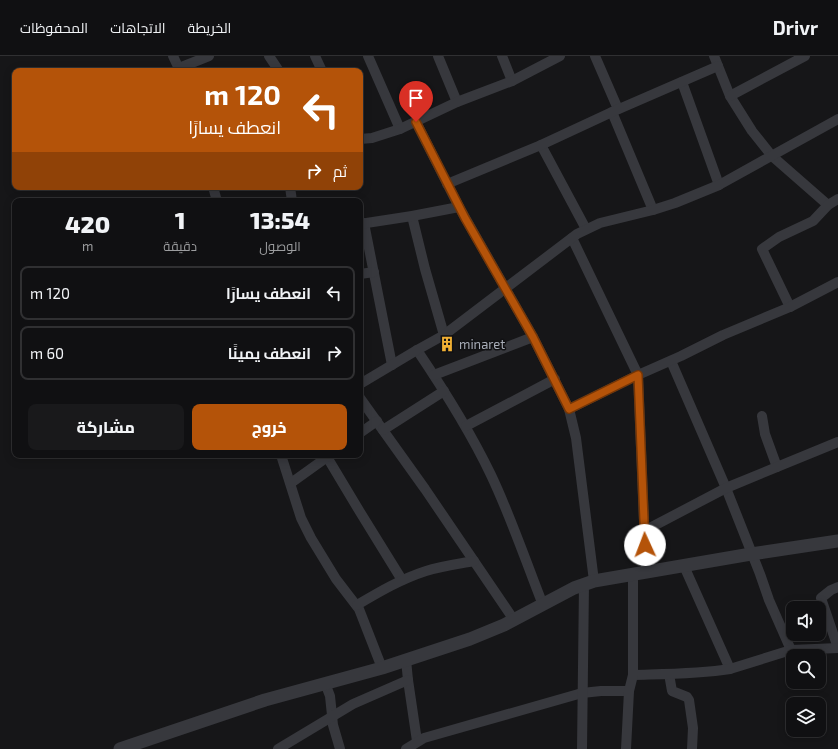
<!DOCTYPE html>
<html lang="ar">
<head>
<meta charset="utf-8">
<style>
	:root { --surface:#101012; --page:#19191b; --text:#f1f3f6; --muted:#9c9d9f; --line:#303032; --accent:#b45309 }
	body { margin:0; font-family:"Exo 2",Cairo,sans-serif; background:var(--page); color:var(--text); direction:rtl; height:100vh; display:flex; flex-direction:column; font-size:15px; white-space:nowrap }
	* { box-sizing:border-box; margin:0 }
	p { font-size:13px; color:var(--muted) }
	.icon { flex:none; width:22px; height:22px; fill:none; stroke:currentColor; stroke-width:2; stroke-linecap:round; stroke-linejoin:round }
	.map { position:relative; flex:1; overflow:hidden; direction:ltr }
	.sheet { position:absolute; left:12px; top:142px; width:351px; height:260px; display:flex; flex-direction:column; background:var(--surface); border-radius:8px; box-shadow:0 2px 10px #0003,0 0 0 1px var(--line); direction:rtl }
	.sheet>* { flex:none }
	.hud { position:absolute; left:12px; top:12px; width:351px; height:122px; border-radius:8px; box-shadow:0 2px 10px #0003,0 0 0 1px var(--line); direction:rtl; background:#b45309; color:#fff; overflow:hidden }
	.buttons { position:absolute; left:786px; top:545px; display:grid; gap:8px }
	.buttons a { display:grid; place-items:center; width:40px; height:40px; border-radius:8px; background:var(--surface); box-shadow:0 2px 10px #0003,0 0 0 1px var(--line); font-size:20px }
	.pin { position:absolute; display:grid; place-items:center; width:34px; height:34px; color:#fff; margin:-41px -17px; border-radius:50% 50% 50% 0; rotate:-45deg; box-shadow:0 0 4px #0007 }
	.pin .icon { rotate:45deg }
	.me { position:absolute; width:44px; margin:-22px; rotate:358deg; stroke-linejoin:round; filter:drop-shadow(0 0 3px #0008) }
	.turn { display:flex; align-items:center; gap:14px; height:84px; padding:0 16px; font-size:18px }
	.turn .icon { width:52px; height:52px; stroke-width:2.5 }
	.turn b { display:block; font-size:28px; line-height:34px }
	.then { display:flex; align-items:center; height:38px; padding:0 16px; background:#0003; gap:8px; font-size:15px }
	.eta { display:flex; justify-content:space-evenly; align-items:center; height:68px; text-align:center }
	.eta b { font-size:24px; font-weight:800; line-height:28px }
	.primary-button { display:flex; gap:8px; margin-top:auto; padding:8px 16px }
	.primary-button a { flex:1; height:46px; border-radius:8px; background:var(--accent); color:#fff; font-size:16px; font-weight:800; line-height:46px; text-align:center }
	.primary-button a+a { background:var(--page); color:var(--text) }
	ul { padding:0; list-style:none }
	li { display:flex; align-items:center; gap:12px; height:54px; margin:0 8px 6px; padding:0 8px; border:2px solid var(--line); border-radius:8px }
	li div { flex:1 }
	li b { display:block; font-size:15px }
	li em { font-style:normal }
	header { display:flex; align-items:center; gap:24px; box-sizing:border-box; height:56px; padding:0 20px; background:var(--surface); border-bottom:1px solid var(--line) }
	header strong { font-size:19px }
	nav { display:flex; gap:22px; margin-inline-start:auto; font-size:14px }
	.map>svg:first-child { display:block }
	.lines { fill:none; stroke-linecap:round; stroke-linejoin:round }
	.minor { stroke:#37383d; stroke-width:10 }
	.tertiary { stroke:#37383d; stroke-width:13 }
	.route-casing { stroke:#753606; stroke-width:10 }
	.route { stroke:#b45309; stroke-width:7 }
	.labels { text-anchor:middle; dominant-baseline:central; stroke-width:3; stroke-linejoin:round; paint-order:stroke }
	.poi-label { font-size:13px; fill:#a8adb8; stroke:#111113; text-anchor:start }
</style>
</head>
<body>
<header>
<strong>Drivr</strong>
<nav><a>الخريطة</a><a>الاتجاهات</a><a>المحفوظات</a></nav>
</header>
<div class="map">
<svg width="838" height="693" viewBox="0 0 838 693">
	<rect width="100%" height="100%" fill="#161618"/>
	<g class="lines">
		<g class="minor">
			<path d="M173,0l7,15"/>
			<path d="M269,0l10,15"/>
			<path d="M315,0l7,15"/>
			<path d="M368,0l32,73"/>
			<path d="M438,0l19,46"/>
			<path d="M502,0l10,25"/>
			<path d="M595,0l23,53"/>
			<path d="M714,0l16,40 22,35 20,25 56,49"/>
			<path d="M179,12l30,-12"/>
			<path d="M682,26l37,103"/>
			<path d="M730,40l75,-40"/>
			<path d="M612,56l41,98"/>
			<path d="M416,66l43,85 74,130 36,72 7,29 18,143"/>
			<path d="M360,83l12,-1 28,-9 57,-27 55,-21 48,-25"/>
			<path d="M541,89l45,84"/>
			<path d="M447,128l94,-39 71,-33 106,-46"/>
			<path d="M213,131l4,14"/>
			<path d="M290,131l2,14"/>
			<path d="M412,160l13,53 19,66"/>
			<path d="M364,167l28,142"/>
			<path d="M360,168l52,-8 47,-9"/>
			<path d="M572,182l66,137 8,197"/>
			<path d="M360,218l14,-2"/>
			<path d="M790,251l-28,-58 17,-12 34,-16 15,-16 10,-6"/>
			<path d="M417,294c27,40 53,81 74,125 20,42 35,87 52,130"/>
			<path d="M671,305l55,127 34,86 9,26 22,50"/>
			<path d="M434,319l99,-38"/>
			<path d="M360,328l57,-34 27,-15 133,-101 23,-11 53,-13 22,-7 44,-18 119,-66"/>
			<path d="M360,342l65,91 89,131"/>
			<path d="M569,353l69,-34 43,-19 42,-21 67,-28 48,-25"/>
			<path d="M762,360l3,18 12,33"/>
			<path d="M466,370l89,-47"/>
			<path d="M383,374l61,-39"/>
			<path d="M360,377l17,-12"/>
			<path d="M281,399l20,63 10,20 25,41 23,30 23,59"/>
			<path d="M327,401l33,55 42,68"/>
			<path d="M291,427l39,-28"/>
			<path d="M644,475l82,-43 112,-46"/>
			<path d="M684,510l46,103"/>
			<path d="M357,549c22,-13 44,-26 69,-34 15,-5 32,-7 48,-10"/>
			<path d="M838,592l-17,-50 10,-8 7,-3"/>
			<path d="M406,604l2,20 9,61"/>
			<path d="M669,618l3,17 15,6 2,3 4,28 -1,21"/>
			<path d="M633,619c32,-1 65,-1 97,-6l61,-19 47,-2"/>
			<path d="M325,627l5,13 3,29 7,24"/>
			<path d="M278,693l75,-45 55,-24"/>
			<path d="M406,693l18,-11 158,-45 19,-2h28"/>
			<path d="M582,693l2,-165"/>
			<path d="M626,693l3,-58 4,-16v-100"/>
		</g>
		<path class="tertiary" d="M120,693l145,-49 117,-32 88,-29 34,-14 70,-37 20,-7 157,-27 87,-13"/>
	</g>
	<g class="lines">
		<defs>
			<path id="route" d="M416,66l49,96 68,119 36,72 69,-34 7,170"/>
		</defs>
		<use href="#route" class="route-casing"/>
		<use href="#route" class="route"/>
	</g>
	<defs>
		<symbol id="building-bare" viewBox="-9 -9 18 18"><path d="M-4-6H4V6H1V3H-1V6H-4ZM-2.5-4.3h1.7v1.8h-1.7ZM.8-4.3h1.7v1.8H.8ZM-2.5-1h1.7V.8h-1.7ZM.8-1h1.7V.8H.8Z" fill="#f2b134" stroke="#111113" stroke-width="2.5" paint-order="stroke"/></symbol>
	</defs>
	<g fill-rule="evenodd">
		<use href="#building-bare" x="436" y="277" width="22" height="22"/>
	</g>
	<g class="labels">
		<g class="poi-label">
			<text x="459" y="288">minaret</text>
		</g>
	</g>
</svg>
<div class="buttons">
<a><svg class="icon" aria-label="sound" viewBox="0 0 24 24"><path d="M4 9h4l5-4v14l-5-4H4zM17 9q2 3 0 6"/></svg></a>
<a><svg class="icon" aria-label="search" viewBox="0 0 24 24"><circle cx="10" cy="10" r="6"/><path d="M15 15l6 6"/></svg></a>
<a><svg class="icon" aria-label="layers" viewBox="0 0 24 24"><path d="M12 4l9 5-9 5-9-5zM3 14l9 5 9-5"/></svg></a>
</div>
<div class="pin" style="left:416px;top:66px;background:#d93025"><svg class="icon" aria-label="arrive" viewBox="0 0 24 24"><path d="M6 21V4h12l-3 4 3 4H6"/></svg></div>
<svg class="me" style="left:645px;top:489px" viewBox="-20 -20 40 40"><circle r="19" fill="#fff"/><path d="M0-13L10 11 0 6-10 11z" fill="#b45309"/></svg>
<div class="hud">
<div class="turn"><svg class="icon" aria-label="left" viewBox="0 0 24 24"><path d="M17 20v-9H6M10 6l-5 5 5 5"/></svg><div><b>120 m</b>انعطف يسارًا</div></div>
<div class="then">ثم<svg class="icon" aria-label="right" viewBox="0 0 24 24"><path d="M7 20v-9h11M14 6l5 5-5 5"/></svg></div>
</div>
<section class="sheet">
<div class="eta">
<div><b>13:54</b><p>الوصول</p></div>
<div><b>1</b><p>دقيقة</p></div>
<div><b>420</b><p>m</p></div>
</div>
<ul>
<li><svg class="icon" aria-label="left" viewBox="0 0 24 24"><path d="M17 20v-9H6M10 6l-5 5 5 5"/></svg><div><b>انعطف يسارًا</b></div><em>120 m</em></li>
<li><svg class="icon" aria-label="right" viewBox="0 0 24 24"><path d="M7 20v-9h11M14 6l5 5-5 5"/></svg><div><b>انعطف يمينًا</b></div><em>60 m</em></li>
</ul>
<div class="primary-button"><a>خروج</a><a>مشاركة</a></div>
</section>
</div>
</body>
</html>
